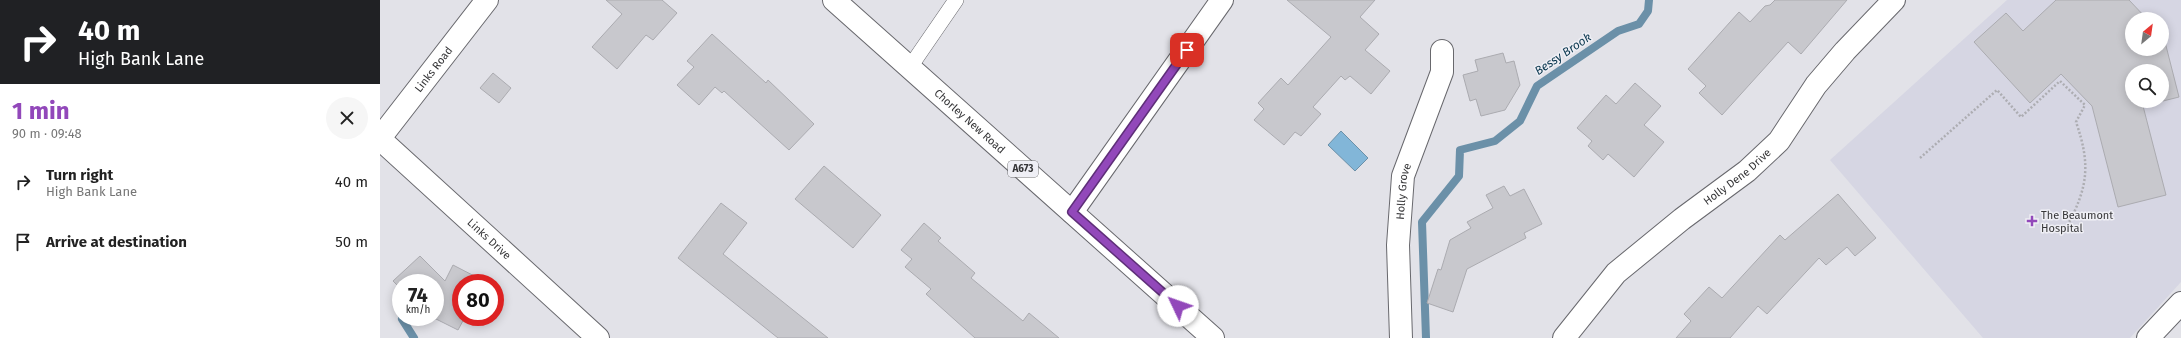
<!DOCTYPE html>
<html lang="en">
<head>
<meta charset="utf-8">
<style>
	:root { --surface:#fff; --page:#f6f6f6; --text:#222; --muted:#767676; --accent:#9248ba }
	body { margin:0; font-family:"Fira Sans",sans-serif; background:var(--page); color:var(--text); height:100vh; display:flex; flex-direction:column; font-size:15px; white-space:nowrap }
	* { box-sizing:border-box; margin:0 }
	p { font-size:13px; color:var(--muted) }
	.icon { flex:none; width:22px; height:22px; fill:none; stroke:currentColor; stroke-width:2; stroke-linecap:round; stroke-linejoin:round }
	.map { position:relative; flex:1; overflow:hidden }
	.details { display:flex; flex-direction:column; background:var(--surface); width:380px }
	.details>* { flex:none }
	.guide { background:#202124; color:#fff; overflow:hidden }
	.needle { width:26px; rotate:29deg }
	.fabs { position:absolute; left:1745px; top:12px; display:grid; gap:8px }
	.fabs a { display:grid; place-items:center; width:44px; height:44px; border-radius:50%; background:var(--surface); box-shadow:0 2px 10px #0003; font-size:20px }
	.speed { position:absolute; left:12px; top:274px; display:flex; gap:8px; font-size:20px; font-weight:700; text-align:center }
	.speed>* { display:grid; place-content:center; width:52px; height:52px; border-radius:50%; background:var(--surface); box-shadow:0 2px 10px #0003; line-height:1 }
	.speed small { font-size:10px; font-weight:400 }
	.speed .limit { border:6px solid #d22; background:#fff; color:#111 }
	.pin { position:absolute; display:grid; place-items:center; width:34px; height:34px; color:#fff; margin:-17px; border-radius:8px; box-shadow:0 2px 6px #0006 }
	.me { position:absolute; width:44px; margin:-22px; rotate:312deg; stroke-linejoin:round; filter:drop-shadow(0 0 3px #0008) }
	.turn { display:flex; align-items:center; gap:14px; height:84px; padding:0 12px; font-size:18px }
	.turn .icon { width:52px; height:52px; stroke-width:2.5 }
	.turn b { display:block; font-size:28px; line-height:34px }
	.round { display:grid; place-items:center; flex:none; width:42px; height:42px; border-radius:21px; background:var(--page) }
	.summary { display:flex; align-items:center; justify-content:space-between; height:68px; padding:0 12px }
	h1 { font-size:24px; font-weight:700; line-height:30px; color:var(--accent) }
	ul { padding:0; list-style:none }
	li { display:flex; align-items:center; gap:12px; height:60px; padding:0 12px }
	li div { flex:1 }
	li b { display:block; font-size:15px }
	li em { font-style:normal }
	main { display:flex; flex:1; min-height:0 }
	.map>svg:first-child { display:block }
	.built { fill:#d6d6e3; fill-rule:evenodd }
	.water { fill:#82b6d8; stroke:#6b90a8 }
	.lines { fill:none; stroke-linecap:round; stroke-linejoin:round }
	.stream { stroke:#6b90a8; stroke-width:8 }
	.building { fill:#c8c8cd; stroke:#ababb0; fill-rule:evenodd }
	.service-casing { stroke:#68686d; stroke-width:16 }
	.minor-casing { stroke:#68686d; stroke-width:24 }
	.trunk-casing { stroke:#68686d; stroke-width:24 }
	.path { stroke:#adadb2; stroke-width:2.5; stroke-dasharray:2 2; stroke-linecap:butt }
	.service { stroke:#fff; stroke-width:15 }
	.minor { stroke:#fff; stroke-width:22 }
	.trunk { stroke:#fff; stroke-width:22 }
	.route-casing { stroke:#5f2f79; stroke-width:10 }
	.route { stroke:#9248ba; stroke-width:7 }
	.poi-dot { fill:#9248ba; stroke:#efeff5; stroke-width:1.5 }
	.labels { text-anchor:middle; dominant-baseline:central; stroke-width:3; stroke-linejoin:round; paint-order:stroke }
	.shield { fill:#efeff5; stroke:#6e6e71; stroke-width:1 }
	.shield-label { font-size:10px; font-weight:bold; fill:#363638 }
	.street-label { font-size:11px; fill:#363638; stroke:#efeff5 }
	.poi-label { font-size:11px; fill:#363638; stroke:#efeff5; text-anchor:start }
	.water-label { font-size:12px; font-style:italic; fill:#09364d; stroke:#efeff5 }
</style>
</head>
<body>
<main>
<section class="details">
<div class="guide">
<div class="turn"><svg class="icon" aria-label="right" viewBox="0 0 24 24"><path d="M7 20v-9h11M14 6l5 5-5 5"/></svg><div><b>40 m</b>High Bank Lane</div></div>
</div>
<div class="summary"><div><h1>1 min</h1><p>90 m · 09:48</p></div><a class="round"><svg class="icon" aria-label="close" viewBox="0 0 24 24"><path d="M6 6l12 12M18 6L6 18"/></svg></a></div>
<ul>
<li><svg class="icon" aria-label="right" viewBox="0 0 24 24"><path d="M7 20v-9h11M14 6l5 5-5 5"/></svg><div><b>Turn right</b><p>High Bank Lane</p></div><em>40 m</em></li>
<li><svg class="icon" aria-label="arrive" viewBox="0 0 24 24"><path d="M6 21V4h12l-3 4 3 4H6"/></svg><div><b>Arrive at destination</b></div><em>50 m</em></li>
</ul>
</section>
<div class="map">
<svg width="1801" height="338" viewBox="0 0 1801 338">
	<rect width="100%" height="100%" fill="#e2e2e8"/>
	<path class="built" d="M1627,0h174v282l-51,56h-147l-153,-178zM1752,19h30v30h-30zM1752,71h30v30h-30z"/>
	<path class="water" d="M961,131l27,27 -13,13 -27,-26z"/>
	<g class="lines">
		<g class="stream">
			<path d="M22,319l12,19"/>
			<path d="M1046,338l-4,-116 37,-46 1,-26 35,-9 25,-20 17,-35 81,-55 21,-7 9,-13 1,-11"/>
		</g>
	</g>
	<g class="building">
		<path d="M226,0h56l15,13 -24,27 -7,-5 -29,34 -25,-22 30,-33z"/>
		<path d="M907,0h88l-15,17 19,17 -14,16 25,21 -19,23 -21,-18 -5,4 -4,-4 -28,31 8,7 -20,22 -6,-4 -11,13 -30,-25 10,-11 -6,-6 23,-25 7,7 43,-48z"/>
		<path d="M1395,0h72l-46,54 -13,-12 -66,73 -23,-22 7,-7 -18,-17 51,-57 11,10 15,-16 5,-1z"/>
		<path d="M1676,0h73l18,19h-15v30h30v-14l2,3 15,59 -36,9 23,89 -48,12 -26,-101 -31,-32 -31,29 -56,-61 32,-29 17,18zM1752,71h30v30h-30z"/>
		<path d="M332,34l54,49 2,-3 46,44 -25,26 -65,-59 -2,2 -7,-6 -16,18 -22,-20 17,-18 -7,-6z"/>
		<path d="M1123,53l3,10 8,-2 6,24 -15,25 -24,6 -5,-17 -6,2 -7,-26 15,-4 -3,-11z"/>
		<path d="M113,73l18,15 -12,15 -19,-15z"/>
		<path d="M1255,83l26,23 -17,19 20,17 -30,35 -26,-23 -5,6 -15,-14 4,-5 -15,-13 29,-33 10,9z"/>
		<path d="M444,166l57,49 -28,33 -58,-49z"/>
		<path d="M1124,186l6,10 14,-7 18,35 -18,9 2,5 -59,31 -14,43 -26,-9 11,-34 3,1 9,-30 21,-12 -4,-6 26,-14 -7,-13z"/>
		<path d="M1458,194l38,44 -21,18 -8,-9 -21,18 -7,-7 -52,56 -9,-8 -28,32h-54l15,-17 -7,-7 25,-27 13,11 58,-63 5,5z"/>
		<path d="M341,203l26,20 -24,31 105,84h-50l-100,-80z"/>
		<path d="M544,223l17,15 -3,3 37,32 -4,5 52,43 6,-8 30,25h-84l-49,-44 5,-5 -26,-22 7,-8 -11,-9z"/>
		<path d="M40,256l25,25 8,-16 29,15 -2,3h-19v34h4l-7,13 -26,-13h3v-34h-34v6l-8,-8z"/>
	</g>
	<g class="lines">
		<defs>
			<path id="service" d="M530,67l46,-67"/>
			<g id="minor">
				<path id="s1" d="M0,138l107,-138"/>
				<path id="s2" d="M0,139l218,199"/>
				<path d="M692,212l150,-212"/>
				<path id="s3" d="M1021,338l-3,-93 5,-69 39,-104v-21"/>
				<path id="s4" d="M1184,338l52,-65 66,-54 65,-48 32,-30 37,-56 29,-34 49,-51"/>
				<path d="M1768,338l33,-35"/>
			</g>
			<g id="trunk">
				<path id="s5" d="M454,0l379,338"/>
			</g>
		</defs>
		<use href="#service" class="service-casing"/>
		<use href="#minor" class="minor-casing"/>
		<use href="#trunk" class="trunk-casing"/>
		<path class="path" d="M1540,158l77,-68 24,27 39,-36 25,24 -9,17c15,43 12,66 -10,106"/>
		<use href="#service" class="service"/>
		<use href="#minor" class="minor"/>
		<use href="#trunk" class="trunk"/>
	</g>
	<g class="lines">
		<defs>
			<path id="route" d="M798,306l-106,-94 115,-162"/>
		</defs>
		<use href="#route" class="route-casing"/>
		<use href="#route" class="route"/>
	</g>
	<path class="poi-dot" d="M1650 215h4v4h4v4h-4v4h-4v-4h-4v-4h4z"/>
	<g class="labels">
		<rect class="shield" x="628" y="161" width="30" height="16" rx="3"/>
		<g class="shield-label">
			<text x="643" y="169">A673</text>
		</g>
		<g class="street-label">
			<text stroke="none"><textPath href="#s1" startOffset="87">Links Road</textPath></text>
			<text stroke="none"><textPath href="#s5" startOffset="182">Chorley New Road</textPath></text>
			<text stroke="none"><textPath href="#s4" startOffset="238">Holly Dene Drive</textPath></text>
			<text stroke="none"><textPath href="#s3" startOffset="147">Holly Grove</textPath></text>
			<text stroke="none"><textPath href="#s2" startOffset="148">Links Drive</textPath></text>
		</g>
		<g class="poi-label">
			<text x="1661" y="215">The Beaumont<tspan x="1661" dy="13">Hospital</tspan></text>
		</g>
		<g class="water-label">
			<text transform="translate(1183 54) rotate(-34)">Bessy Brook</text>
		</g>
	</g>
</svg>
<div class="fabs">
<a><svg class="needle" viewBox="-14 -14 28 28"><path d="M0-13l5 13h-10z" fill="#e53935"/><path d="M0 13l5-13h-10z" fill="#767676"/></svg></a>
<a><svg class="icon" aria-label="search" viewBox="0 0 24 24"><circle cx="10" cy="10" r="6"/><path d="M15 15l6 6"/></svg></a>
</div>
<div class="speed"><div>74<small>km/h</small></div><div class="limit">80</div></div>
<div class="pin" style="left:807px;top:50px;background:#d93025"><svg class="icon" aria-label="arrive" viewBox="0 0 24 24"><path d="M6 21V4h12l-3 4 3 4H6"/></svg></div>
<svg class="me" style="left:798px;top:306px" viewBox="-20 -20 40 40"><circle r="19" fill="#fff"/><path d="M0-13L10 11 0 6-10 11z" fill="#9248ba"/></svg>
</div>
</main>
</body>
</html>
